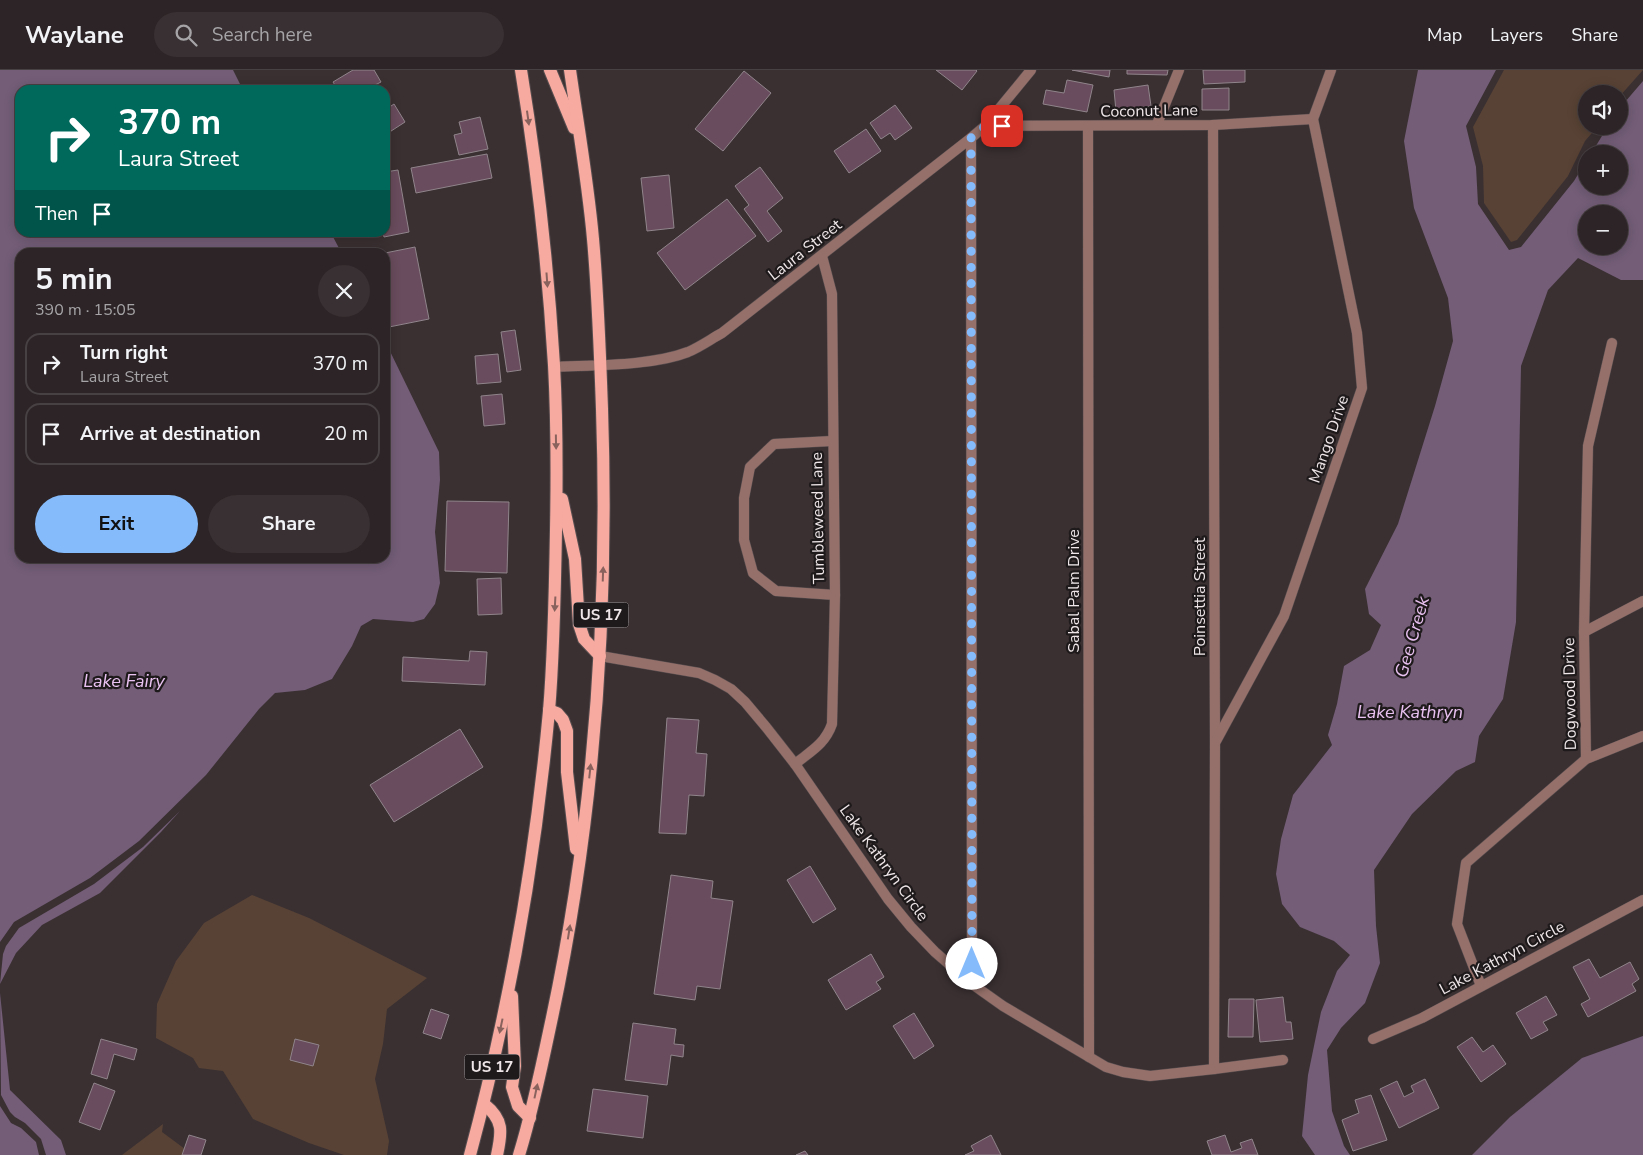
<!DOCTYPE html>
<html lang="en">
<head>
<meta charset="utf-8">
<style>
	:root { --surface:#2c2426; --page:#383032; --text:#f1f3f6; --muted:#a6a4a7; --line:#484143; --accent:#85bbfb }
	body { margin:0; font-family:"Nunito Sans",sans-serif; background:var(--page); color:var(--text); height:100vh; display:flex; flex-direction:column; font-size:19px; white-space:nowrap }
	* { box-sizing:border-box; margin:0 }
	p { font-size:16px; color:var(--muted) }
	.icon { flex:none; width:28px; height:28px; fill:none; stroke:currentColor; stroke-width:2; stroke-linecap:round; stroke-linejoin:round }
	.map { position:relative; flex:1; overflow:hidden }
	.details { position:absolute; left:15px; top:178px; width:375px; height:315px; display:flex; flex-direction:column; background:var(--surface); border-radius:15px; box-shadow:0 2px 12px #0003,0 0 0 1px var(--line) }
	.details>* { flex:none }
	.banner { position:absolute; left:15px; top:15px; width:375px; height:152px; border-radius:15px; box-shadow:0 2px 12px #0003,0 0 0 1px var(--line); background:#00695c; color:#fff; overflow:hidden }
	.fabs { position:absolute; left:1578px; top:15px; display:grid; gap:10px }
	.fabs a { display:grid; place-items:center; width:50px; height:50px; border-radius:50%; background:var(--surface); box-shadow:0 2px 12px #0003,0 0 0 1px var(--line); font-size:25px }
	.pin { position:absolute; display:grid; place-items:center; width:42px; height:42px; color:#fff; margin:-21px; border-radius:10px; box-shadow:0 2px 8px #0006 }
	.me { position:absolute; width:55px; margin:-28px; rotate:0deg; stroke-linejoin:round; filter:drop-shadow(0 0 4px #0008) }
	.turn { display:flex; align-items:center; gap:18px; height:105px; padding:0 20px; font-size:22px }
	.turn .icon { width:65px; height:65px; stroke-width:2.5 }
	.turn b { display:block; font-size:35px; line-height:42px }
	.then { display:flex; align-items:center; height:48px; padding:0 20px; background:#0003; gap:10px; font-size:19px }
	.round { display:grid; place-items:center; flex:none; width:52px; height:52px; border-radius:26px; background:var(--page) }
	.summary { display:flex; align-items:center; justify-content:space-between; height:85px; padding:0 20px }
	h1 { font-size:30px; font-weight:700; line-height:38px }
	.action { display:flex; gap:10px; margin-top:auto; padding:10px 20px }
	.action a { flex:1; height:58px; border-radius:30px; background:var(--accent); color:#111; font-size:20px; font-weight:700; line-height:58px; text-align:center }
	.action a+a { background:var(--page); color:var(--text) }
	ul { padding:0; list-style:none }
	li { display:flex; align-items:center; gap:15px; height:62px; margin:0 10px 8px; padding:0 10px; border:2px solid var(--line); border-radius:15px }
	li div { flex:1 }
	li b { display:block; font-size:19px }
	li em { font-style:normal }
	header { display:flex; align-items:center; gap:30px; box-sizing:border-box; height:70px; padding:0 25px; background:var(--surface); border-bottom:1px solid var(--line) }
	header strong { font-size:24px }
	nav { display:flex; gap:28px; margin-inline-start:auto; font-size:18px }
	.search { width:350px; height:45px; background:var(--page); display:flex; align-items:center; gap:12px; box-sizing:border-box; padding:0 18px; border-radius:28px; color:var(--muted); font-size:19px }
	.map>svg:first-child { display:block }
	.green { fill:#584235 }
	.water { fill:#735d77; fill-rule:evenodd }
	.building { fill:#694c5d; stroke:#90858b }
	.lines { fill:none; stroke-linecap:round; stroke-linejoin:round }
	.minor-casing { stroke:#574d4f; stroke-width:11 }
	.primary-casing { stroke:#574d4f; stroke-width:14 }
	.minor { stroke:#95706a; stroke-width:10 }
	.primary { stroke:#f6aaa0; stroke-width:12 }
	.oneway { fill:#8a625d }
	.route { stroke:#85bbfb; stroke-width:9; stroke-dasharray:0 16.2 }
	.labels { text-anchor:middle; dominant-baseline:central; stroke-width:4.5; stroke-linejoin:round; paint-order:stroke }
	.shield { fill:#1e191a; stroke:#b0a8aa; stroke-width:1 }
	.shield-label { font-size:15px; font-weight:bold; fill:#eee6e8 }
	.street-label { font-size:16px; fill:#eee6e8; stroke:#1e191a }
	.water-label { font-size:18px; font-style:italic; fill:#eac2f2; stroke:#1e191a }
</style>
</head>
<body>
<header>
<strong>Waylane</strong>
<div class="search"><svg class="icon" aria-label="search" viewBox="0 0 24 24"><circle cx="10" cy="10" r="6"/><path d="M15 15l6 6"/></svg>Search here</div>
<nav><a>Map</a><a>Layers</a><a>Share</a></nav>
</header>
<div class="map">
<svg width="1643" height="1085" viewBox="0 0 1643 1085">
	<rect width="100%" height="100%" fill="#3a3032"/>
	<g class="green">
		<path d="M1504,0h139l-24,27v-3h-33v32h12l-13,15 -17,35 -51,64 -6,2 -27,-39 -1,-37 -10,-39z"/>
		<path d="M252,825l57,23 118,60 -40,31 -4,35 -8,35 14,62 -2,14h-43l-35,-12 -56,-24 -30,-48 -24,-3 -6,-10 -37,-20 1,-34 19,-43 28,-38z"/>
		<path d="M163,1054l-1,8 27,20v3h-67z"/>
	</g>
	<g class="water">
		<path d="M0,0h233l10,20h-223v142l311,1 10,19h-321v306h365v-217l54,111 1,28 -5,52 5,51 -5,21 -11,15 -11,3 -40,-3 -12,7 -9,20 -20,33 -27,11 -30,3 -16,16 -53,66 -67,66 -49,37 -76,44 -14,20z"/>
		<path d="M1418,0h78l-30,56 10,41 2,37 31,46 12,-3 53,-66 12,-20v25h33v-32h-28l17,-28h11v-17l24,-28v199h-22l-43,-22 -30,32 -27,76 -5,256 -13,77 -24,37 -4,26 -19,9 -44,43 -38,56 2,56 4,37 -15,40 -24,25 -14,22 5,61 12,35 6,9h-35l-13,-19 6,-61 13,-63 16,-41 13,-16 -16,-14 -34,-14 -18,-23 -6,-30 5,-35 12,-44 39,-50 -4,-10 9,-31 7,-38 26,-16 11,-25 -12,-11 -4,-25 33,-65 37,-118 18,-65 -5,-43 -34,-90 -10,-67zM1586,144h33v32h-33z"/>
		<path d="M180,741l-19,21 -61,61 -58,32 -26,28 -16,31 3,-30 3,-8 13,-18 75,-44 49,-37z"/>
		<path d="M0,923l10,97 51,50 5,15h-20l-5,-16 -16,-16 -10,-6 -5,-5 -9,-17z"/>
		<path d="M1643,966v119h-171l38,-38 72,-59z"/>
		<path d="M0,1036l11,17 10,5 15,14 3,13h-39z"/>
	</g>
	<g class="building">
		<path d="M353,0h21l7,12 -10,5 2,3h-35l-5,-8z"/>
		<path d="M936,0h40l1,1 -15,19z"/>
		<path d="M1072,0h38l-1,7z"/>
		<path d="M1127,0h41l-1,5 -40,-1z"/>
		<path d="M1203,0h42v12l-41,2z"/>
		<path d="M744,1l27,22 -48,58 -28,-22z"/>
		<path d="M1067,10l26,5 -6,27 -44,-8 3,-14 18,3z"/>
		<path d="M1148,15l3,21 -35,5 -2,-21z"/>
		<path d="M1229,18v22h-27v-21z"/>
		<path d="M394,34l11,18 -20,13v-25z"/>
		<path d="M895,35l17,23 -17,12 -5,-7 -9,6 -11,-16z"/>
		<path d="M480,47l8,32 -29,6 -5,-20 8,-2 -3,-11z"/>
		<path d="M866,59l15,22 -32,22 -15,-22z"/>
		<path d="M487,84l5,24 -76,15 -5,-25z"/>
		<path d="M760,97l23,31 -16,13 15,20 -14,11 -24,-33 5,-4 -14,-19z"/>
		<path d="M398,100l11,62 -25,5 -1,-5h2v-60z"/>
		<path d="M669,105l5,53 -27,3 -6,-53z"/>
		<path d="M727,129l29,37 -71,54 -28,-37z"/>
		<path d="M415,177l14,72 -40,8 -4,-20v-54z"/>
		<path d="M515,260l6,40 -14,2 -6,-40z"/>
		<path d="M498,284l3,28 -24,2 -2,-28z"/>
		<path d="M502,324l3,30 -21,2 -3,-30z"/>
		<path d="M447,431l62,1 -2,71 -62,-2z"/>
		<path d="M501,508l1,36 -24,1 -1,-36z"/>
		<path d="M470,581l17,1 -2,33 -83,-4 1,-24 66,4z"/>
		<path d="M667,648l32,2 -3,33 11,1 -3,42 -15,-1 -3,39 -27,-1z"/>
		<path d="M460,659l23,38 -89,55 -24,-37z"/>
		<path d="M810,796l26,43 -23,14 -26,-43z"/>
		<path d="M671,805l42,6 -2,17 22,3 -13,88 -23,-3 -2,14 -41,-6z"/>
		<path d="M871,884l13,23 -8,5 5,7 -35,21 -18,-30z"/>
		<path d="M1589,889l11,19 30,-16 9,17 -7,5 4,7 -48,26 -7,-13 9,-5 -17,-32z"/>
		<path d="M1546,926l11,19 -14,7 5,8 -17,9 -15,-26z"/>
		<path d="M1283,927l3,25h5l2,17 -33,3 -4,-42z"/>
		<path d="M1229,929h25l-1,38h-25z"/>
		<path d="M431,939l18,6 -8,24 -18,-6z"/>
		<path d="M914,943l20,33 -20,13 -21,-33z"/>
		<path d="M633,953l43,6 -2,15 10,1 -1,12 -12,-2 -4,30 -42,-5z"/>
		<path d="M1472,967l11,15 10,-7 13,19 -25,18 -24,-35z"/>
		<path d="M101,969l36,10 -3,11 -20,-6 -7,25 -16,-5z"/>
		<path d="M295,969l24,6 -6,21 -23,-6z"/>
		<path d="M1425,1009l14,29 -40,20 -19,-39 17,-8 7,16 10,-5 -3,-6z"/>
		<path d="M94,1013l21,8 -15,39 -21,-8z"/>
		<path d="M593,1019l55,7 -5,42 -56,-7z"/>
		<path d="M1371,1025l16,45 -34,11 -11,-31 17,-7 -4,-13z"/>
		<path d="M189,1065l17,5 -5,15h-19z"/>
		<path d="M991,1065l10,20h-36l9,-4 -3,-5z"/>
		<path d="M1225,1065l6,17 11,-4 -2,-5 12,-4 6,16h-46l-5,-14z"/>
		<path d="M805,1081l3,4h-12z"/>
	</g>
	<g class="lines">
		<defs>
			<g id="minor">
				<path d="M1157,54l22,-54"/>
				<path d="M1213,55l2,617 -1,327"/>
				<path d="M985,56l228,-1 100,-6"/>
				<path d="M1088,56l1,931"/>
				<path d="M971,68l1,846"/>
				<path d="M554,297c40,-2 98,-1 134,-15 12,-5 23,-13 34,-19l249,-195 14,-12 46,-56"/>
				<path d="M832,371l-58,3 -24,23 -6,31v42l9,33 23,18 59,4"/>
				<path d="M1584,562l59,-31"/>
				<path d="M600,586l99,17 16,7 16,9 14,13 21,25 29,37 93,135 23,28 24,25 37,32 31,22 76,45 27,16 17,5 27,4 64,-7 69,-9"/>
				<path d="M1216,671l68,-125 78,-228 -5,-55 -44,-214 18,-49"/>
				<path d="M1586,689l-2,-127 4,-186 24,-103"/>
				<path d="M795,694c16,-13 30,-20 37,-40l3,-129 -3,-301 -10,-38"/>
				<path d="M1481,916l-24,-62 9,-61 120,-104 57,-23"/>
				<path d="M1373,969l49,-21 221,-118"/>
			</g>
			<g id="primary">
				<path d="M550,0l24,58"/>
				<path d="M562,429l13,60 4,65 5,15 16,17"/>
				<path d="M549,640l8,3 6,7 4,11v41l9,77"/>
				<path d="M512,926l3,70 -3,21 6,19 12,12"/>
				<path d="M484,1034c20,16 18,28 13,51"/>
				<path d="M470,1085c39,-145 65,-294 79,-444 5,-60 6,-121 7,-181 1,-55 1,-110 -2,-165 -6,-99 -17,-197 -33,-295"/>
				<path d="M519,1085c13,-42 22,-85 31,-128 44,-203 59,-411 52,-618 -2,-57 -4,-114 -9,-170 -5,-57 -15,-113 -23,-169"/>
			</g>
		</defs>
		<use href="#minor" class="minor-casing"/>
		<use href="#primary" class="primary-casing"/>
		<use href="#minor" class="minor"/>
		<use href="#primary" class="primary"/>
	</g>
	<defs><path id="oneway-solid" d="M-6-.8H1V-3.2L6.5 0L1 3.2V.8H-6Z" transform="scale(1.25)"/></defs>
	<g class="oneway">
		<use href="#oneway-solid" transform="translate(528 48) rotate(82)"/>
		<use href="#oneway-solid" transform="translate(547 210) rotate(86)"/>
		<use href="#oneway-solid" transform="translate(556 372) rotate(89)"/>
		<use href="#oneway-solid" transform="translate(603 504) rotate(-88)"/>
		<use href="#oneway-solid" transform="translate(555 534) rotate(93)"/>
		<use href="#oneway-solid" transform="translate(590 701) rotate(-84)"/>
		<use href="#oneway-solid" transform="translate(569 862) rotate(-81)"/>
		<use href="#oneway-solid" transform="translate(501 956) rotate(102)"/>
		<use href="#oneway-solid" transform="translate(536 1021) rotate(-78)"/>
	</g>
	<g class="lines">
		<path class="route" d="M972,894l-1,-826 14,-12h17"/>
	</g>
	<g class="labels">
		<g class="shield">
			<rect x="573.5" y="532.5" width="55" height="25" rx="4"/>
			<rect x="464.5" y="984.5" width="55" height="25" rx="4"/>
		</g>
		<g class="shield-label">
			<text x="601" y="545">US 17</text>
			<text x="492" y="997">US 17</text>
		</g>
		<g class="street-label">
			<text transform="translate(1149 41) rotate(-1)">Coconut Lane</text>
			<text transform="translate(805 180) rotate(-38)">Laura Street</text>
			<text transform="translate(1329 369) rotate(-71)">Mango Drive</text>
			<text transform="translate(818 448) rotate(-91)">Tumbleweed Lane</text>
			<text transform="translate(1074 521) rotate(-90)">Sabal Palm Drive</text>
			<text transform="translate(1200 527) rotate(-90)">Poinsettia Street</text>
			<text transform="translate(1570 624) rotate(-91)">Dogwood Drive</text>
			<text transform="translate(884 793) rotate(54)">Lake Kathryn Circle</text>
			<text transform="translate(1502 888) rotate(-28)">Lake Kathryn Circle</text>
		</g>
		<g class="water-label">
			<text transform="translate(1412 567) rotate(-74)">Gee Creek</text>
			<text x="124" y="611">Lake Fairy</text>
			<text x="1410" y="642">Lake Kathryn</text>
		</g>
	</g>
</svg>
<div class="fabs">
<a><svg class="icon" aria-label="sound" viewBox="0 0 24 24"><path d="M4 9h4l5-4v14l-5-4H4zM17 9q2 3 0 6"/></svg></a>
<a>+</a>
<a>−</a>
</div>
<div class="pin" style="left:1002px;top:56px;background:#d93025"><svg class="icon" aria-label="arrive" viewBox="0 0 24 24"><path d="M6 21V4h12l-3 4 3 4H6"/></svg></div>
<svg class="me" style="left:972px;top:894px" viewBox="-20 -20 40 40"><circle r="19" fill="#fff"/><path d="M0-13L10 11 0 6-10 11z" fill="#85bbfb"/></svg>
<div class="banner">
<div class="turn"><svg class="icon" aria-label="right" viewBox="0 0 24 24"><path d="M7 20v-9h11M14 6l5 5-5 5"/></svg><div><b>370 m</b>Laura Street</div></div>
<div class="then">Then<svg class="icon" aria-label="arrive" viewBox="0 0 24 24"><path d="M6 21V4h12l-3 4 3 4H6"/></svg></div>
</div>
<section class="details">
<div class="summary"><div><h1>5 min</h1><p>390 m · 15:05</p></div><a class="round"><svg class="icon" aria-label="close" viewBox="0 0 24 24"><path d="M6 6l12 12M18 6L6 18"/></svg></a></div>
<ul>
<li><svg class="icon" aria-label="right" viewBox="0 0 24 24"><path d="M7 20v-9h11M14 6l5 5-5 5"/></svg><div><b>Turn right</b><p>Laura Street</p></div><em>370 m</em></li>
<li><svg class="icon" aria-label="arrive" viewBox="0 0 24 24"><path d="M6 21V4h12l-3 4 3 4H6"/></svg><div><b>Arrive at destination</b></div><em>20 m</em></li>
</ul>
<div class="action"><a>Exit</a><a>Share</a></div>
</section>
</div>
</body>
</html>
